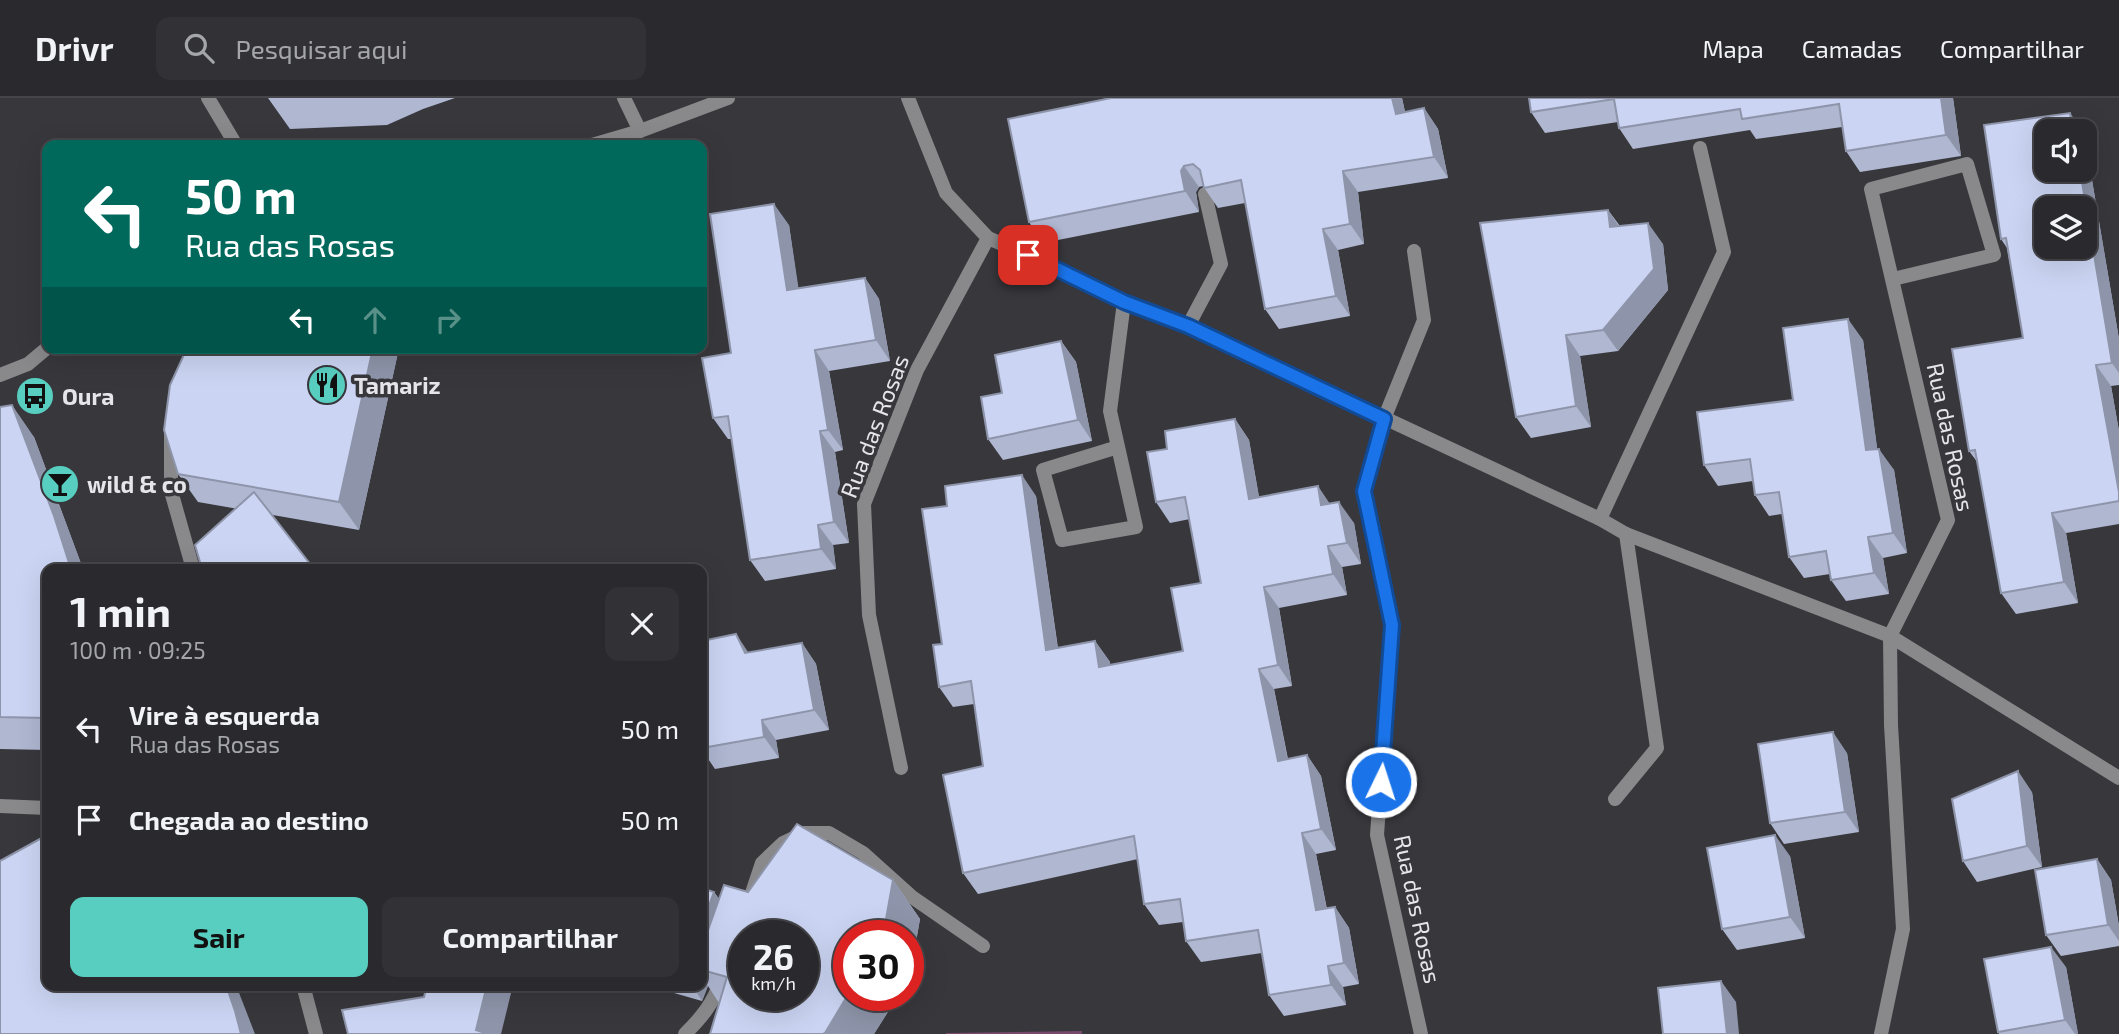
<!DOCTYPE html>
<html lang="pt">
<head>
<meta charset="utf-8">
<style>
	:root { --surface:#2a292d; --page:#323135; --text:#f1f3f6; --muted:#a5a6aa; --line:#464549; --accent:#58cec0 }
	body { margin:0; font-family:"Exo 2",sans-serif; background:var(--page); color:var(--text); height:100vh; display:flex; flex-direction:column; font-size:26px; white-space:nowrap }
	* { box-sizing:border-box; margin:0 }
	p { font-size:23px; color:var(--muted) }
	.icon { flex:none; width:38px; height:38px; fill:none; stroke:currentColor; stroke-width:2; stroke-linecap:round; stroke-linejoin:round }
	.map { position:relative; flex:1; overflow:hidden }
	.drawer { position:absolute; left:42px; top:466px; width:665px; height:427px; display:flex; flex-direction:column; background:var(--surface); border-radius:14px; box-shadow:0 7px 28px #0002,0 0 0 2px var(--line) }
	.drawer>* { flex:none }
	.guide { position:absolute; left:42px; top:42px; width:665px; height:214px; border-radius:14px; box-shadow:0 7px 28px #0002,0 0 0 2px var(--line); background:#00695c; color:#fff; overflow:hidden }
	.buttons { position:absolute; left:2034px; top:21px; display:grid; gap:14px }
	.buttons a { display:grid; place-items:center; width:63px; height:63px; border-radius:14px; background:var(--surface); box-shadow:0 7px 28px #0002,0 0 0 2px var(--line); font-size:35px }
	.speed { position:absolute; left:728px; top:822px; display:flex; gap:14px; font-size:35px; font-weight:700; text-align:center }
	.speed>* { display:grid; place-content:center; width:91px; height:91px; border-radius:50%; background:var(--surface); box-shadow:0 7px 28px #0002,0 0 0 2px var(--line); line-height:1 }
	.speed small { font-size:18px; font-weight:400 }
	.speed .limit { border:10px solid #d22; background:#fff; color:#111 }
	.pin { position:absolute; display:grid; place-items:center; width:60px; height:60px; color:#fff; margin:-30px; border-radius:14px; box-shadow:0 4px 10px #0006 }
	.me { position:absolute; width:77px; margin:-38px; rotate:4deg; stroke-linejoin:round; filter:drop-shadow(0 0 5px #0008) }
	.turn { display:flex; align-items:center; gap:24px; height:147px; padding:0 28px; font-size:32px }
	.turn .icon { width:91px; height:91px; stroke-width:2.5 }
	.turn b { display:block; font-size:49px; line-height:60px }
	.lanes { display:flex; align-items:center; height:66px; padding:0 28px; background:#0003; justify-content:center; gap:35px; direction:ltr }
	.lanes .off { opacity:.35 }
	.round { display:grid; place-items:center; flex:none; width:74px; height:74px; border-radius:14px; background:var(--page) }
	.head { display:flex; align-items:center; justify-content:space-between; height:119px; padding:0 28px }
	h1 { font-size:42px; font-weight:700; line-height:52px }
	.primary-button { display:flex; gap:14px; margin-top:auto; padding:14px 28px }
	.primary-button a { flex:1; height:80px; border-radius:14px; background:var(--accent); color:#111; font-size:28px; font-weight:700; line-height:80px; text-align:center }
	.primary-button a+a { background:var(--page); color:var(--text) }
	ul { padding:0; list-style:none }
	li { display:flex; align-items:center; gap:21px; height:91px; padding:0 28px }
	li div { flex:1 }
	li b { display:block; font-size:26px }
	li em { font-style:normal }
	header { display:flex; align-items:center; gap:42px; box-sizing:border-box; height:98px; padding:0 35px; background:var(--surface); border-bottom:2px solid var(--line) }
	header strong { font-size:33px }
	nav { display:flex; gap:38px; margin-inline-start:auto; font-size:24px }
	.search { width:490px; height:63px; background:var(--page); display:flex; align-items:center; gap:18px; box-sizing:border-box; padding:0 24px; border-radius:14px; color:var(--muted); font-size:26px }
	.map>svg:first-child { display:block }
	.green { fill:#78496c }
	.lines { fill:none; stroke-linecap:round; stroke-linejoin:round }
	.service { stroke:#89888a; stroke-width:14 }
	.minor { stroke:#89888a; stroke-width:14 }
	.tertiary { stroke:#89888a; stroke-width:14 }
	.wall { fill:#afb7d1 }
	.shaded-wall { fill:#8e95aa }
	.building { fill:#cbd5f3; stroke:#8e95aa; stroke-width:2; fill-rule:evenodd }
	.route-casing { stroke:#114b97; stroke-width:18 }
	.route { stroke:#1a73e8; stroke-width:12 }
	.labels { text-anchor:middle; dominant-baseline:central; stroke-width:7; stroke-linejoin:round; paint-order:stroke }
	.poi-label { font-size:23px; font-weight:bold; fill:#e6e5e9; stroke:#38373c; text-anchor:start }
	.street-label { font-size:23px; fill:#e6e5e9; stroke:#38373c }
</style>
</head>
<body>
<header>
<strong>Drivr</strong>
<div class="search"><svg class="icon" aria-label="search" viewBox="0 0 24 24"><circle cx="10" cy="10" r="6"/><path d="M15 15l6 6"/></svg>Pesquisar aqui</div>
<nav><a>Mapa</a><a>Camadas</a><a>Compartilhar</a></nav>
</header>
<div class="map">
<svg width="2119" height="936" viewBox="0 0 2119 936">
	<rect width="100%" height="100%" fill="#38373c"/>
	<path class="green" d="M1082,933v3h-136v-1z"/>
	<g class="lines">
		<g class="service">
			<path d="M750,801l12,-36 21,-20 21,-10h25l34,20 49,44 71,49"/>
			<path d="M685,936c17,-17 28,-30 36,-54"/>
		</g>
		<g class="minor">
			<path d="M208,0l28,47"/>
			<path d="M624,0l16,33"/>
			<path d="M908,0l38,95 42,45 61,26 75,38 64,24 412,193 26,15 264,102 229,142"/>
			<path d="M1414,153l10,69 -40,99 -20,72 28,134 -15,210 44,199"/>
			<path d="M1188,228l33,-62 -16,-70"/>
			<path d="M171,335v58l22,78"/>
			<path d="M1118,349l-75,23 19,70 74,-13 -26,-116 14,-109"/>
			<path d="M1600,421l124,-267 -24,-104"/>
			<path d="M901,670l-32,-153 -5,-111 53,-134 71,-132"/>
			<path d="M1615,701l42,-51 -31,-214"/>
			<path d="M0,708l47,2"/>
			<path d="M303,887l13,49"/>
			<path d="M1881,936l22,-105 -12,-204 -1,-89 58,-116 -77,-331 96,-25 27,91 -101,24"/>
		</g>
		<g class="tertiary">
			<path d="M592,47l48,-14 88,-33"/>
			<path d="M0,277l28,-11 19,-16"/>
		</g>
	</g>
	<g class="wall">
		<path d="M268,0h187l-32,11 -36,16 -97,4z"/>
		<path d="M1111,0h291l3,14 19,-4 14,21 10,49 -90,14 6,52 -26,6 12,66 -71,13 -14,-20 -20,-106 -27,5 -15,-22 -4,1 -3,5 3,20 -156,31 -14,-21z"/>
		<path d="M1529,0h424l8,58 -101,16 -14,-21 -4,-24 -86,12 -6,-9 -117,19 -14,-21 -1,-6 -73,11 -14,-21z"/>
		<path d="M2084,35l35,206v46l-8,1 8,45v93l-53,9 12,70 -62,11 -15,-21 -23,-130 -9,-12 54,-113 -16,-90 -6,-9 83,-69z"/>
		<path d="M1608,112l12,16 43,18 5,46 -50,61 -38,5 11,71 -60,11 -15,-21z"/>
		<path d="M789,127l9,64 67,-11 14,21 11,62 -61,10 14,79 -8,2 14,91 -16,2 3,24 -71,12 -15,-21 -18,-121h-4l-15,-21 18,-65z"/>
		<path d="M1863,242l14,109 17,21 13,83 -24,5 6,36 -43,7 -15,-21 -1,-6 -26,4 -15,-21 -7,-43 -13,2 -14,-21 -2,-14 -35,5 -14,-21 89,-65z"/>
		<path d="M1061,243l15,21 16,79 -89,19 -15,-21 14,-46z"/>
		<path d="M399,250l-40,182 -161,-28 -20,-28z"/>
		<path d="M0,309l34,30 49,132h-36v181l-47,-1z"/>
		<path d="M1235,321l14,21 10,57 71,7 24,19 7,41 -19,3 5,28 -68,13 13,78 -18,3 14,70 19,-4 14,21 15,74 -20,4 11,55 8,-2 14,21 10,56 -16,3 3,18 -62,11 -15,-21 -7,-42 -61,9 -15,-21 -3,-19 -24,3 -15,-21 -6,-45 -160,35 -15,-21 20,-107 -9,-62 -21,3 -14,-20 3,-43 94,-148 22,152 37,-7 15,21v3l73,-14 18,-68 -11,-64 -20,4 -14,-21 11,-53z"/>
		<path d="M702,543l46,12 54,-10 14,21 13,66 -53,10 3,18 -64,11 -13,-19z"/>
		<path d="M1847,655l12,79 -75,12 -14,-21z"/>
		<path d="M2032,694l10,75 -65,15 -14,-21z"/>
		<path d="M1790,758l15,82 -68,12 -15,-21z"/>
		<path d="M2097,761l14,21 8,46v20l-58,10 -15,-21z"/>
		<path d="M893,782l27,39 -10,57 -2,2v-42l-10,60 -24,38h-164l9,-31 -11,-17 -6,15 -42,-12 -2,-4h44v-97l12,4 5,7 29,-7z"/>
		<path d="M2066,869l12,67h-79l-1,-2z"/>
	</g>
	<g class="shaded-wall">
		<path d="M1392,0h10l8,37 -14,-21z"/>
		<path d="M1941,0h12l8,58 -15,-21z"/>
		<path d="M1424,10l14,21 10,49 -14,-21z"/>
		<path d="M2070,15l13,18h-10z"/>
		<path d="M2084,35l35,206v34l-7,-10 -32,-193h4z"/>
		<path d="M1184,68l15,21 -3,5 3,20 -14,-21 -4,-20z"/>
		<path d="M1343,73l15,21 6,52 -14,-20z"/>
		<path d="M774,106l15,21 13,86 -15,-21z"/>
		<path d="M1608,112l14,21 -12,-4z"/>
		<path d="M1648,125l15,21 5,46 -50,61 -15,-21z"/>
		<path d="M1323,131l15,21 12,66 -14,-20z"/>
		<path d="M865,180l14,21 11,62 -14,-21z"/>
		<path d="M1848,221l15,21 17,130 -14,-20z"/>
		<path d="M1566,237l14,21 11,71 -15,-21z"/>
		<path d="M1061,243l15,21 16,79 -14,-21z"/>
		<path d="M373,250h26l-40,182 -20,-28z"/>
		<path d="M815,252l14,21 14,79 -15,-20z"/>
		<path d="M2096,267l15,21 8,45v61z"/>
		<path d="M12,307l22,32 49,132h-12z"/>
		<path d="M1235,321l14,21 14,80 -14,-21z"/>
		<path d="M820,333l15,21 14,91 -15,-21z"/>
		<path d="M1879,351l15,21 13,83 -14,-20z"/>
		<path d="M1022,377l14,21 25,175 -15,-21z"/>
		<path d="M1318,388l14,21 -11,-2z"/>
		<path d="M1339,404l15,21 7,41 -14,-21z"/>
		<path d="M2052,415l14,20 12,70 -14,-21z"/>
		<path d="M818,427l15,20 3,24 -15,-20z"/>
		<path d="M1868,439l15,21 6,36 -15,-21z"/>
		<path d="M1328,448l14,21 5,28 -14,-21z"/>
		<path d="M1264,489l15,21 13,78 -14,-21z"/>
		<path d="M736,536l14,21 -5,-2z"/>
		<path d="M1095,543l15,21 4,26 -15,-21z"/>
		<path d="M802,545l14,21 13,66 -15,-20z"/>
		<path d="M1259,571l15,20 18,93 -14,-21z"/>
		<path d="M762,622l14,20 3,18 -15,-21z"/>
		<path d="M1833,634l14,21 12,79 -14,-20z"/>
		<path d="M1307,657l14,21 15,74 -15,-21z"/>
		<path d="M2018,673l14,21 10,75 -15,-21z"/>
		<path d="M1302,735l14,21 15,77 -15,-21z"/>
		<path d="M1775,737l15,21 15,82 -15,-21z"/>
		<path d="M2097,761l14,21 8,46v15l-11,-16z"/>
		<path d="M893,782l27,39 -10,57 -2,2v-42h-25z"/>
		<path d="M714,794l19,26 -31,52v-46z"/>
		<path d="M1335,809l14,21 10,56 -15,-21z"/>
		<path d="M2051,849l15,20 12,67h-3l-10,-14z"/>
		<path d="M1328,868l15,21 3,18 -15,-20z"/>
		<path d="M702,880l6,8 -6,15 -10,-16h10z"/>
		<path d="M1721,883l15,21 3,32h-12z"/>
		<path d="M226,887h10l19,49h-14z"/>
		<path d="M487,887h26l-12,49h-22l-3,-4z"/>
		<path d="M849,895v3h49l-24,38h-48l-1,-1z"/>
	</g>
	<g class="building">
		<path d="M1111,0h281l4,16 28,-6 10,49 -91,14 7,53 -27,5 13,67 -71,13 -24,-129 -37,8 -4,-18 -7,-6 -9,2 -3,5 4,20 -156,31 -21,-103z"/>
		<path d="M1529,0h412l5,37 -100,16 -7,-47 -97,15 -2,-10 -121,19 -5,-29 -83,13z"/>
		<path d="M2070,15l3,18h-27v39h34l32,193 -16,2 23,127v9l-67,12 12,69 -63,11 -26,-143 -6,1 -17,-102 71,-11 -17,-100 -5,1 -17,-114zM2046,110h38v39h-38z"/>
		<path d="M774,106l13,86 78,-12 11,62 -61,10 13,80 -8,1 14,91 -16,3 3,24 -71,11 -22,-144 -15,2 -11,-60 29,-5 -21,-139z"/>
		<path d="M1608,112l2,17 38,-4 6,46 -51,61 -37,5 10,71 -60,11 -36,-194z"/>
		<path d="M1848,221l18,131 13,-1 14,84 -25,4 6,36 -43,7 -5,-29 -37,6 -10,-65 -24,3 -5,-36 -46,6 -7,-53 96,-12 -10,-72z"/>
		<path d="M1061,243l17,79 -90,19 -7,-42 21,-4 -7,-38z"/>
		<path d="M187,250h186l-34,154 -161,-28 -14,-44 6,-45z"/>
		<path d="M12,307l42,111 17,53h-24v149l-47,-1v-310z"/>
		<path d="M1235,321l14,80 69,-13 3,19 18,-3 8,41 -19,3 5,28 -69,13 14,78 -19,4 19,92 29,-6 14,74 -19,4 14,77 19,-3 9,56 -16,3 3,19 -62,10 -11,-65 -72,11 -6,-42 -36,5 -10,-68 -171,37 -20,-98 40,-9 -12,-85 -32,6 -6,-42 9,-1 -20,-135 25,-3 -2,-20 77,-11 24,175 49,-9 4,26 84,-16 -12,-63 30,-5 -16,-86 -29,5 -9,-50 20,-3 -2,-18z"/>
		<path d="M254,394l60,77h-112l-7,-24z"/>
		<path d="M736,536l9,19 57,-10 12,67 -52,10 2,17 -62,11v-107z"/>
		<path d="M1833,634l12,80 -75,11 -12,-79z"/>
		<path d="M2018,673l9,75 -64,15 -11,-62z"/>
		<path d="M797,726l96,56 -10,56h-34v57l-24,40 -2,1h-113l17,-57 -25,-7v-23l22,-62 24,7zM744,838h59v60h-59z"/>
		<path d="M47,737v150h179l9,26 6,23h-241v-173z"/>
		<path d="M1775,737l15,82 -68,12 -15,-81z"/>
		<path d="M2097,761l11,66 -62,10 -11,-65z"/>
		<path d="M702,790l12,4 -12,32z"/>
		<path d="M2051,849l14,73 -67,12 -14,-73z"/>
		<path d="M1721,883l6,53h-64l-5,-46z"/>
		<path d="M427,887h60l-11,45 12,4h-140l-6,-24 82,-13z"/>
	</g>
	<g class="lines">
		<defs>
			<path id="route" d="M1028,157l96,47 64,24 196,93 -20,72 28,134 -11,157"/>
		</defs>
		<use href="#route" class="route-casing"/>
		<use href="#route" class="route"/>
	</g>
	<defs>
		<symbol id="restaurant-disc" viewBox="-11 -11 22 22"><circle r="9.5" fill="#58cec0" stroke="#38373c"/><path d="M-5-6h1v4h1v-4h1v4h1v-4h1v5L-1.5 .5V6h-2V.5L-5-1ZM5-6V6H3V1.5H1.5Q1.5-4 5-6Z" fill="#111"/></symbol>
		<symbol id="bus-disc" viewBox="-11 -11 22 22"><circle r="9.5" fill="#58cec0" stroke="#38373c"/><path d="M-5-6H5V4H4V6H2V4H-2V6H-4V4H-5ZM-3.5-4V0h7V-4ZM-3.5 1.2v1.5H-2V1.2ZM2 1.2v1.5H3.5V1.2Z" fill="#111"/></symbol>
		<symbol id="bar-disc" viewBox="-11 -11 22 22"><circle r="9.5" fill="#58cec0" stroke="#38373c"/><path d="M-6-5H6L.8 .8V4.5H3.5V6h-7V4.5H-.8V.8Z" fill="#111"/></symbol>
	</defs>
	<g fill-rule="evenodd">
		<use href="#restaurant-disc" x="305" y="265" width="44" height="44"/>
		<use href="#bus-disc" x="13" y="276" width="44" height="44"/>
		<use href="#bar-disc" x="38" y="364" width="44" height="44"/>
	</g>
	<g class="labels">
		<g class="poi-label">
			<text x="354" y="287">Tamariz</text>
			<text x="62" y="298">Oura</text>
			<text x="87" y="386">wild &amp; co</text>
		</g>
		<g class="street-label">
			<text transform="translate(874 328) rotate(-69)">Rua das Rosas</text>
			<text transform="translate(1951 339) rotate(78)">Rua das Rosas</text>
			<text transform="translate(1418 811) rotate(78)">Rua das Rosas</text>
		</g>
	</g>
</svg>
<div class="buttons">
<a><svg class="icon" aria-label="sound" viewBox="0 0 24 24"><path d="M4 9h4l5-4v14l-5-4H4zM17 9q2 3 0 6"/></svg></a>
<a><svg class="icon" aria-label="layers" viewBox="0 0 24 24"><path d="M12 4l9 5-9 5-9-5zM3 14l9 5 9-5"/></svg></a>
</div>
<div class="speed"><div>26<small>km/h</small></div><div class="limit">30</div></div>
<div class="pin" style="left:1028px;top:157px;background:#d93025"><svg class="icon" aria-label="arrive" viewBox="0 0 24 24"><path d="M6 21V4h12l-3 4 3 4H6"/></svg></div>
<svg class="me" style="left:1381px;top:684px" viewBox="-20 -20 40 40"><circle r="17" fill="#1a73e8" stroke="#fff" stroke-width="3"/><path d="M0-11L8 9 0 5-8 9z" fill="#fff"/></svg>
<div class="guide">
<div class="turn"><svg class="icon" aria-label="left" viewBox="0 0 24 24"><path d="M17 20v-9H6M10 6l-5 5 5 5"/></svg><div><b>50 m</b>Rua das Rosas</div></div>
<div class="lanes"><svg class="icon" aria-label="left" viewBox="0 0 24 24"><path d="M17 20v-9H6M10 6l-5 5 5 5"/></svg><svg class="icon off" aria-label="ahead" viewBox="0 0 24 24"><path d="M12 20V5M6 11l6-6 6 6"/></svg><svg class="icon off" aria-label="right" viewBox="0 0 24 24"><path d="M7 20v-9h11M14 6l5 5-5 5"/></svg></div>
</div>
<section class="drawer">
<div class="head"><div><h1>1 min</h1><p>100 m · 09:25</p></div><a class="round"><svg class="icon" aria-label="close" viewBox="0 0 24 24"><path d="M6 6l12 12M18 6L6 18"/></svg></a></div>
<ul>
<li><svg class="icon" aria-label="left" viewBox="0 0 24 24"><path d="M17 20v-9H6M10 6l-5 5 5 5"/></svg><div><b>Vire à esquerda</b><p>Rua das Rosas</p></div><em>50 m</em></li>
<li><svg class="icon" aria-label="arrive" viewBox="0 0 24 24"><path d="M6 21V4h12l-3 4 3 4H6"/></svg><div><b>Chegada ao destino</b></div><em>50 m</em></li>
</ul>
<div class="primary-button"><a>Sair</a><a>Compartilhar</a></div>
</section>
</div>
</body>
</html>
